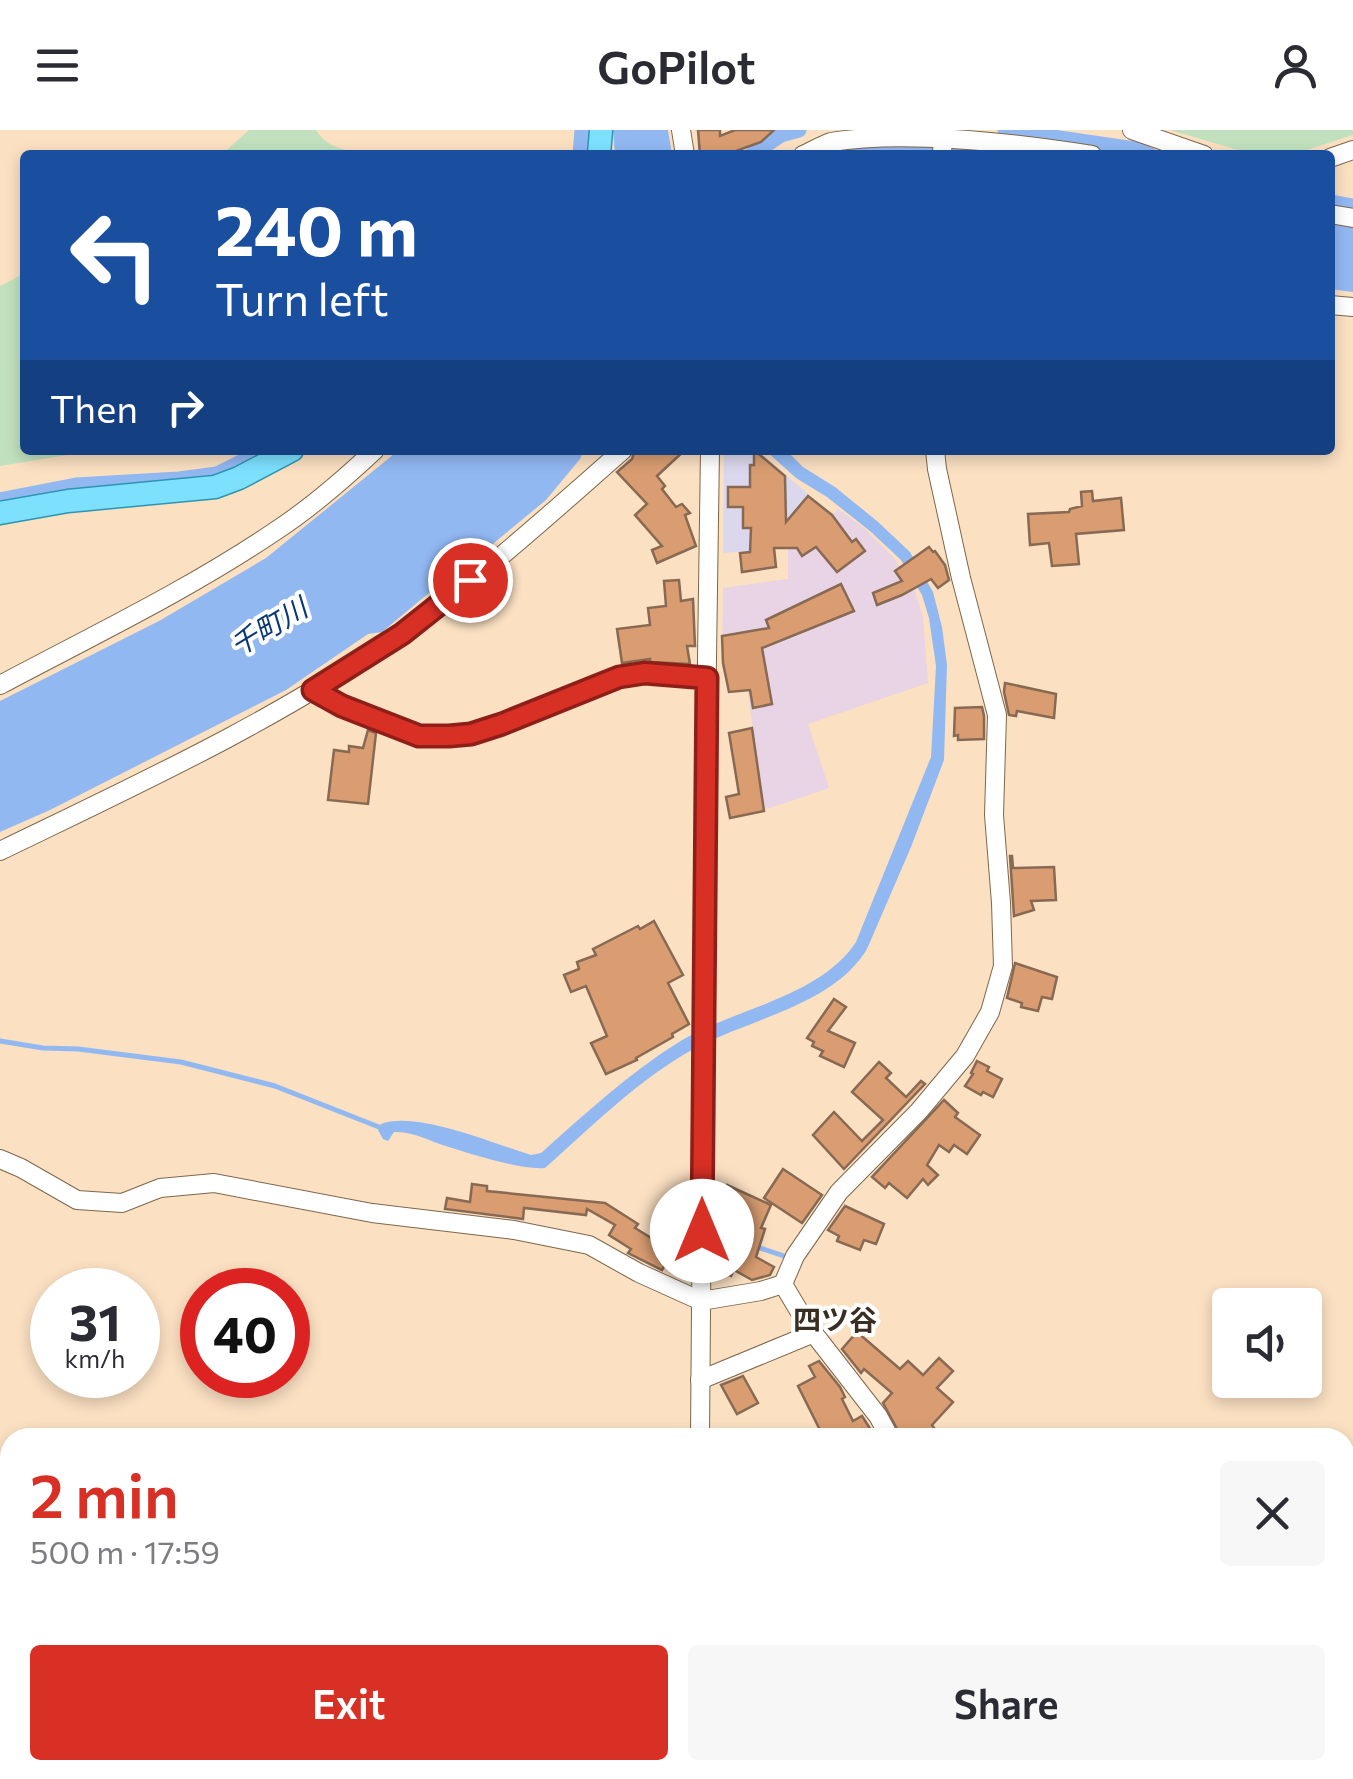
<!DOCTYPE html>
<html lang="en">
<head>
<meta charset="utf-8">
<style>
	:root { --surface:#fff; --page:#f7f7f7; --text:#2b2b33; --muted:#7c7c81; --accent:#d93025 }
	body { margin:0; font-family:Commissioner,"Noto Sans JP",sans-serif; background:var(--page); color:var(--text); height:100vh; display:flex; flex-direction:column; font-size:38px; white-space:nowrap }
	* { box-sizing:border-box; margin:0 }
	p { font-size:32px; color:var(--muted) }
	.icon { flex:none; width:55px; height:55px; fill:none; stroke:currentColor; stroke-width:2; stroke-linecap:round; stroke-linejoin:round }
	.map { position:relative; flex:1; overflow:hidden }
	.side { position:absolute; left:0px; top:1298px; width:1355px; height:352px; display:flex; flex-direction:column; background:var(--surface); border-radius:30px 30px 0 0; box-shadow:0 5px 15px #0003 }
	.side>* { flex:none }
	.top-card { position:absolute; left:20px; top:20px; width:1315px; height:305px; border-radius:10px; box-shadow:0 5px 15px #0003; background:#1a4fa0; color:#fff; overflow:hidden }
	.tools { position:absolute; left:1212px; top:1158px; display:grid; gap:20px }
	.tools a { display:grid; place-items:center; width:110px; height:110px; border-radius:10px; background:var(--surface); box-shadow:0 5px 15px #0003; font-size:50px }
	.speed { position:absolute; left:30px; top:1138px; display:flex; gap:20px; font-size:50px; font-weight:700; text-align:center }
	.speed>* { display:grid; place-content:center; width:130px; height:130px; border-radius:50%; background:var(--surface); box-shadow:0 5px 15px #0003; line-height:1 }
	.speed small { font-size:25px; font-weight:400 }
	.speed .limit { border:15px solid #d22; background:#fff; color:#111 }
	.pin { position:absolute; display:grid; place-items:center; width:85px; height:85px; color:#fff; margin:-42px; border:5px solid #fff; border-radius:50%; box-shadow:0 2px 10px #0007 }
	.me { position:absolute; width:110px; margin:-55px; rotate:0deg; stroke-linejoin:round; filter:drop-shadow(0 0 8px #0008) }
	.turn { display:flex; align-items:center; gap:35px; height:210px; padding:0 30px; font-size:45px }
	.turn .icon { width:130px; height:130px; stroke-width:2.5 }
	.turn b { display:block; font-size:70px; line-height:85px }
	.then { display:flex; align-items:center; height:95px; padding:0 30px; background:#0003; gap:20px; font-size:38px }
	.round { display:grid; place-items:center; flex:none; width:105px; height:105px; border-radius:10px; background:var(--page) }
	.headline { display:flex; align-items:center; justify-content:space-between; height:170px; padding:0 30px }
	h1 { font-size:60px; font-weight:600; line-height:75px; color:var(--accent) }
	.action { display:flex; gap:20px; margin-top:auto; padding:20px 30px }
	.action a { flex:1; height:115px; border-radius:10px; background:var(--accent); color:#fff; font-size:40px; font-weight:600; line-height:115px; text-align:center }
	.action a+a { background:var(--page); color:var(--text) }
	header { display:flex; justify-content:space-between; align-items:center; height:130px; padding:0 30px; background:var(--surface); font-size:45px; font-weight:600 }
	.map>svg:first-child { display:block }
	.commercial { fill:#dbd8ee }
	.industrial { fill:#e8d4e4 }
	.green { fill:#c1e1be }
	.water { fill:#92b8f2 }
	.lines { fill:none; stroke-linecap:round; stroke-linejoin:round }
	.stream { stroke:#92b8f2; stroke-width:5 }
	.canal { stroke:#92b8f2; stroke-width:15 }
	.building { fill:#d99d71; stroke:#876954; stroke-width:2.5 }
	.minor-casing { stroke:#7d674b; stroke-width:20 }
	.major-casing { stroke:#2d95b1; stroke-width:25 }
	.minor { stroke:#fff; stroke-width:18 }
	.major { stroke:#7de1fe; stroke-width:22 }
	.route-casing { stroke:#8d1f18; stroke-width:25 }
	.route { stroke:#d93025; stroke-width:18 }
	.labels { text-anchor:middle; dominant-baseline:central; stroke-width:8; stroke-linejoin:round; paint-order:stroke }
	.water-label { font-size:28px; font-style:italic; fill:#083778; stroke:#fff }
	.neighbourhood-label { font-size:28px; font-weight:bold; fill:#382e22; stroke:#fff }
</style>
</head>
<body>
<header><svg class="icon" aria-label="menu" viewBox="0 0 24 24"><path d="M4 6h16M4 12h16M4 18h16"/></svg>GoPilot<svg class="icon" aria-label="person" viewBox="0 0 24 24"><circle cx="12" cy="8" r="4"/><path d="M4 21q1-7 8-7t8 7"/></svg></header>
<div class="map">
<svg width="1353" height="1649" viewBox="0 0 1353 1649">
	<rect width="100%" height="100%" fill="#fbe0c2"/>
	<path class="commercial" d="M724,320h33l72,62 -42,36 -64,5z"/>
	<path class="industrial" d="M838,379l26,19 30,30 21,33 8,26 5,66 -120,41 21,64 -65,22 -20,-147 -22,5 1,-80 65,-9v-30z"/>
	<g class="green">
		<path d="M249,0h67c14,25 49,21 71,25h-166z"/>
		<path d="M1170,0h183v5l-62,20h-36z"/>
		<path d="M25,143v177h73l-98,16v-180z"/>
	</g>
	<g class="water">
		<path d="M613,0h55l4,25h-57z"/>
		<path d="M894,7l162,18h-228l34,-12z"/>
		<path d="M1330,90l23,4v68l-23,-3z"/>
		<path d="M399,320h185l-4,9 -34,41 -51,42 -17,21 -31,15 -65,54 -14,2 -82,56 -236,120 -50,22v-131l159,-80 107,-63z"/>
		<path d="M765,320h21l17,17 32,20 42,34 33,31 23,40 9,35 5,38 -3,95 -33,87 -44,102c-36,60 -128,71 -184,106 -51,31 -94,74 -138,113 -25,2 -70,-13 -96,-21 -18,-5 -35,-16 -55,-15l-6,9 -5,-2 -5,-9 3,-6c34,-14 114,20 150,31l10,-2c44,-39 88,-80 138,-111 55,-34 140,-44 177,-100l75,-185 5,-91 -7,-48 -7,-23 -21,-35 -31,-29 -43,-34 -31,-19z"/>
	</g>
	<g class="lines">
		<g class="stream">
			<path d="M0,911l43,7 35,1 103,13 94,24 109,43"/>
			<path d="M713,1103l31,10"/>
			<path d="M754,1116l30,10"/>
		</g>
		<g class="canal">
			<path d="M1005,0l130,19 15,6"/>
			<path d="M580,25l2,-25"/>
			<path d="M751,25l30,-20 18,-5"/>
			<path d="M1330,72l23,4"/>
			<path d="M0,370l76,-15 103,-6 38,-5 48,-24"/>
		</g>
	</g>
	<g class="building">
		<path d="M698,0h22v6l15,-6h39l-13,12 -36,13h-25z"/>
		<path d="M635,320h50l-28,26 8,10 -3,3 14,18 6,-3 8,9 -5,2 11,31 -39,17 -5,-13 10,-4 -27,-31 12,-11 -30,-32 15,-13z"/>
		<path d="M754,320l31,26 1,46 22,-26 24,19 20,27 4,-3 9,12 -28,21 -21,-25 -14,9 -5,-8h-23l2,19 -34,5 -2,-19 10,-1 1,-24h-8v-21h-15v-20h22v-22h4z"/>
		<path d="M1092,361l1,10 28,-3 3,32 -48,4 3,30 -27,2 -3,-23 -19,2 -2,-31 41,-2 1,-3 12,-3 -1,-14z"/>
		<path d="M929,417l4,5 2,-1 10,14 4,15 -11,8 -7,-9 -29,16 -25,10 -4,-12 29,-12 -7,-10z"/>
		<path d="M679,450l2,21 12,-2 2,47h-8l3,18 -40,-2v-3l-28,4 -5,-34 33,-4 -2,-17 18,-2 -2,-25z"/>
		<path d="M841,454l13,27 -92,37 10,56 -19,4 -3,-18 -21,2 -6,-29 -1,-27 47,-8 -3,-8z"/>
		<path d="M1005,553l51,11 -2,24 -37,-7 -1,5 -7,-1 -5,-23z"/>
		<path d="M982,577l2,9v23l-26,1v-5l-4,1 1,-28z"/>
		<path d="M752,598l12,83 -34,7 -4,-21 13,-3 -10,-61z"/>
		<path d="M368,600l8,3 -8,71 -40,-4 6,-50 15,2v-6l14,2z"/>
		<path d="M1010,726h2l1,12 41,-1 2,33 -25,1 3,9 -20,6z"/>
		<path d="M654,791l29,54 -15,8 21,41 -17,10 1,3 -37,21 1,2 -31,14 -15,-31 16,-7 -21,-50 -15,6 -7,-17 15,-6 -2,-7 19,-7 -3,-6 45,-23 2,3z"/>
		<path d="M1015,833l42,14 -5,22 -10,-2 -4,14 -17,-4 1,-4 -15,-5z"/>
		<path d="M834,869l12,8 -18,24 27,12 -11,24 -24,-11 3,-5 -11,-5 2,-4 -7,-4z"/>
		<path d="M977,931l12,6 -2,4 15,8 -9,18 -10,-5 -2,3 -16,-9 8,-12 -2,-1z"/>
		<path d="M879,932l12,11 -5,5 20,19 15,-16 4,3 -81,85 -31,-34 21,-23 28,29 21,-21 -31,-28z"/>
		<path d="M944,970l14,13 -3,4 25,18 -13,19 -13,-9 -5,7 -10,-7 -12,20 11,10 -10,10 -5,-6 -16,19 -18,-15 -4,5 -13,-11z"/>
		<path d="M783,1039l39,26 -20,28 -38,-25z"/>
		<path d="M472,1054l15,2v5l118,12 33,21 -3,4 26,16 2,-4 12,8 -13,22 -34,-17 3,-4 -22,-14 6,-10 -28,-16 -1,6 -62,-7 -1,11 -78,-10 2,-11 23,4z"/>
		<path d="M727,1055l44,20 -10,23 4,1 -9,28 18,10 -4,8 -18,5 -18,-10 -3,6 -12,-5 6,-12 -7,-3 6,-14 12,5 9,-30 -27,-14z"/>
		<path d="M845,1076l39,18 -8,20 -12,-4 -4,10 -23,-9 2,-5 -11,-6z"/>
		<path d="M857,1202l43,37 8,-8 15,14 16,-17 14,13 -16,17 16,14 -21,23 2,3 -4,4 6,6h-34l-19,-35 9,-10 -28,-24 -3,4 -19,-24z"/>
		<path d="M819,1231l21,26 5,10 -3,2 11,22 9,-5 14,22h-8l-6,-9 -16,9h-22l-26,-52 17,-9 -6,-11z"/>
		<path d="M743,1246l15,27 -21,11 -16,-29z"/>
	</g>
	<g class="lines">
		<defs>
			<g id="minor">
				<path d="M681,0l4,25"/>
				<path d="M1132,0l72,25"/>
				<path d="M803,25c9,-4 19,-10 28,-13 75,-12 184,1 261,13"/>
				<path d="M942,25l1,-25"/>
				<path d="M1330,28l23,-8"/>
				<path d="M1330,84l23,4"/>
				<path d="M1330,175l23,2"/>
				<path d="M0,555c92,-49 188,-95 274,-153 37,-24 69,-52 101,-82"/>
				<path d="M313,560c25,14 50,24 77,35 9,3 19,8 29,10 68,14 139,-45 204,-58 28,-6 56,-2 84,1"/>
				<path d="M0,721c136,-66 276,-130 400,-217 78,-54 151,-121 223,-184"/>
				<path d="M0,1029l21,9 56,32 45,3 38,-15 54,-5 158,30 142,17 75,15 50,28 62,28 60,-10 22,-7 12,-28 44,-64 80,-81 46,-55 25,-44 13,-46 -2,-63 -7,-88 3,-100 -36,-137 -24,-109 -2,-19"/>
				<path d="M783,1154l25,42 70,90 12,22"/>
				<path d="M700,1250l114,-47"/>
				<path d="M700,1308l5,-642 5,-346"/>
				<path d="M1345,1577l8,4"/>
				<path d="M159,1640l13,9"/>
				<path d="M108,1649l9,-9"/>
				<path d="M691,1649l1,-9"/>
				<path d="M797,1649l10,-9"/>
			</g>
			<g id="major">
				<path d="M599,25l2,-25"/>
				<path d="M0,383l68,-12 147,-14 24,-9 53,-28"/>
			</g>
		</defs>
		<use href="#minor" class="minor-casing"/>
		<use href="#major" class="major-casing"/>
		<use href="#minor" class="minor"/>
		<use href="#major" class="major"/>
	</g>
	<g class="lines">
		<defs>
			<path id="route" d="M470,450l-68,54 -89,56 29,16 77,30h30l22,-2 31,-10 117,-47 26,-4 62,5 -5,553"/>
		</defs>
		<use href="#route" class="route-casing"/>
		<use href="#route" class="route"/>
	</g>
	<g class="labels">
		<g class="water-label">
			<text transform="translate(268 496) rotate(-31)">千町川</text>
		</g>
		<g class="neighbourhood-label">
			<text x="835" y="1189">四ツ谷</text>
		</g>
	</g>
</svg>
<div class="tools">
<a><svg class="icon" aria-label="sound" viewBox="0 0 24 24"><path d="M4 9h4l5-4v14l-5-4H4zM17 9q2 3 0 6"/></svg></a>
</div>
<div class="speed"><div>31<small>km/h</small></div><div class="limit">40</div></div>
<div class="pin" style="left:470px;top:450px;background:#d93025"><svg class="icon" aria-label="arrive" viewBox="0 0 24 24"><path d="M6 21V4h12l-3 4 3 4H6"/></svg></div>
<svg class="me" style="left:702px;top:1101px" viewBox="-20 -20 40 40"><circle r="19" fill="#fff"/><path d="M0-13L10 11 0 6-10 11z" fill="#d93025"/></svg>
<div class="top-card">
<div class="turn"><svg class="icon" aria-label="left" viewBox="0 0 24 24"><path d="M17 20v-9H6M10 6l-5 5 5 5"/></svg><div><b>240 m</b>Turn left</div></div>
<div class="then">Then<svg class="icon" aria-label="right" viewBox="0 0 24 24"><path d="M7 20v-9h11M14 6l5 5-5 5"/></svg></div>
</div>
<section class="side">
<div class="headline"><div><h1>2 min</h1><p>500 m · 17:59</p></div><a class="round"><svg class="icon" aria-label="close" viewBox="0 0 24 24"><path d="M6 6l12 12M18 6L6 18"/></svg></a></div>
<div class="action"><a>Exit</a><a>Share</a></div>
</section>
</div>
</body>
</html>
